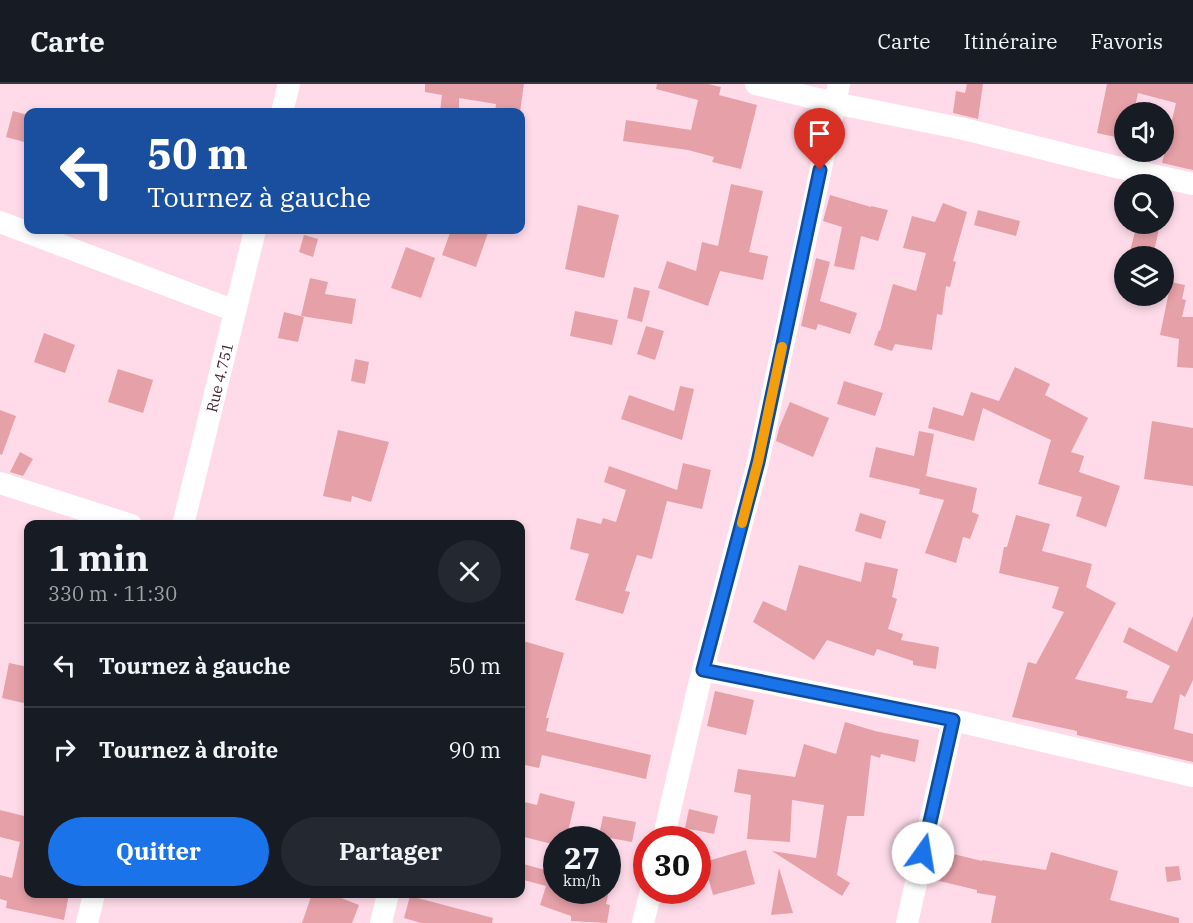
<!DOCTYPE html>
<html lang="fr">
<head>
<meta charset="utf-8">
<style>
	:root { --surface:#171b24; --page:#242831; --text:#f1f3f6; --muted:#9ea1a6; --line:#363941; --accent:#1a73e8 }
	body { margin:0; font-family:"IBM Plex Serif",serif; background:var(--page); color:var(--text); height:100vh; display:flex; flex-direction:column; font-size:22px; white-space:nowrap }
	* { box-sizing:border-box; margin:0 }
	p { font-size:20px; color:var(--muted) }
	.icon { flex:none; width:33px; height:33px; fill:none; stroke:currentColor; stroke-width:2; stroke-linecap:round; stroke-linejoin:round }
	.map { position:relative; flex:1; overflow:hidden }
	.sheet { position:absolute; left:24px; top:436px; width:501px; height:378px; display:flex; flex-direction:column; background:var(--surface); border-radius:12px; box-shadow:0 3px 9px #0003 }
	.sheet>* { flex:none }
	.top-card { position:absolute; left:24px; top:24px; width:501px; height:126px; border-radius:12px; box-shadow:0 3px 9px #0003; background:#1a4fa0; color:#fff; overflow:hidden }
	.tools { position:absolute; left:1114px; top:18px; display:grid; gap:12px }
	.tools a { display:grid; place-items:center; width:60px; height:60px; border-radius:50%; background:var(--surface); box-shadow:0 3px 9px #0003; font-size:30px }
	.speed { position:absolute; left:543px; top:742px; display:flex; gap:12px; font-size:30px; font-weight:700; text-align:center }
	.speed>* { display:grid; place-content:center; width:78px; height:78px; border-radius:50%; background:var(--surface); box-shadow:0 3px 9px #0003; line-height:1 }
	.speed small { font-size:15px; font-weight:400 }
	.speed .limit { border:9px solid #d22; background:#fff; color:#111 }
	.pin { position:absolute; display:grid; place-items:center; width:51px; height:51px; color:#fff; margin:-62px -26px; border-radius:50% 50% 50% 0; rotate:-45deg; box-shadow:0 0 6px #0007 }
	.pin .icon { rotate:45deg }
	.me { position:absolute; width:66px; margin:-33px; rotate:13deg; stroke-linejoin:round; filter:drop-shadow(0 0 4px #0008) }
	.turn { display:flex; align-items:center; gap:21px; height:126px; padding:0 24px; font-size:27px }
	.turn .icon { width:78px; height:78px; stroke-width:2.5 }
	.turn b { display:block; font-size:42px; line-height:51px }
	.round { display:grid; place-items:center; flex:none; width:63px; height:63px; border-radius:32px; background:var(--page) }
	.overview { display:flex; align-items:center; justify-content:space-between; height:102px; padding:0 24px }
	h1 { font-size:36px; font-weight:800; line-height:45px }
	.action { display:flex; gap:12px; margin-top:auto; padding:12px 24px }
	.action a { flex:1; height:69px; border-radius:36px; background:var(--accent); color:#fff; font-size:24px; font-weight:800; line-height:69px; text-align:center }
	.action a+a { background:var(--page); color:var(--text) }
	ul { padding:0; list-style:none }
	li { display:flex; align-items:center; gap:18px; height:84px; padding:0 24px; border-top:2px solid var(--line) }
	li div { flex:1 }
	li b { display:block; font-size:22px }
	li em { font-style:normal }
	header { display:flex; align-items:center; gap:36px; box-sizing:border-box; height:84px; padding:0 30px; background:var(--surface); border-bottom:2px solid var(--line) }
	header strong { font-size:28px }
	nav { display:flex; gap:33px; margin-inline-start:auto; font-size:21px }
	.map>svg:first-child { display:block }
	.building { fill:#e6a0a8 }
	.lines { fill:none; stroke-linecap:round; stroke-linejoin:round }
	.minor { stroke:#fff; stroke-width:22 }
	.route-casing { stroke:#114b97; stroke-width:15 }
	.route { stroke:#1a73e8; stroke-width:10 }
	.slow { stroke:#f59e0b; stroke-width:10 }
	.labels { text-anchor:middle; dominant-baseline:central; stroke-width:6; stroke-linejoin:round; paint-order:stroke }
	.street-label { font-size:15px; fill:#422130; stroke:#f3f3f3 }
</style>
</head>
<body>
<header>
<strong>Carte</strong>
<nav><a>Carte</a><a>Itinéraire</a><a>Favoris</a></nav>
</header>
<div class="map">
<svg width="1193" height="839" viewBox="0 0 1193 839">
	<rect width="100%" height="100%" fill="#ffdbea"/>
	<g class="building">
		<path d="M425,0h99l-4,28h-25l1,-8 -37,-6v14h-19l2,-17 -17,-3z"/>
		<path d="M657,0h51l13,3 -2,8 38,10 -16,64 -29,-7 2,-5 -26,-7 -65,-9 3,-21 65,10 7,-30 -42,-11z"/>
		<path d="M967,0h16l-5,35 -25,-6 3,-22 9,2z"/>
		<path d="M1107,0h86v86l-31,-7 14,-60 -38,-10 -4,19h-9v27l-28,-6z"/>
		<path d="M13,27l15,4v28l-22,-6z"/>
		<path d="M731,100l32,7 -14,61 19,4 -5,24 -43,-9 -12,35 -50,-18 9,-27 29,10 6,-29 16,4z"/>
		<path d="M830,111l41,12v-1l17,4 -10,31 -17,-5 -7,34 -20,-4 8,-39 -19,-6z"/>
		<path d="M943,119l24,9 -14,49 3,1 -6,25 -4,-1 -4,29 -5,-1 -5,36 -37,-6 -3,7 -18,-6 5,-15 1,1 13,-47 23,7 10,-38 -23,-5 9,-32 23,6z"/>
		<path d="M578,121l41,10 -15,63 -39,-9z"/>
		<path d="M978,126l42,11 -4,15 -42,-11z"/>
		<path d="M1137,140h23l-7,32 -23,-5z"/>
		<path d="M451,146h38l-13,37 -34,-12z"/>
		<path d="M304,151l14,4 -5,18 -14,-5z"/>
		<path d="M406,163l29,11 -14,40 -30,-10z"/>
		<path d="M816,174l14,4 -10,39 37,12 -7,21 -32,-10 -2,6 -15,-4z"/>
		<path d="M310,194l18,4 -3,12 31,5 -4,25 -51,-8z"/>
		<path d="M1171,198l14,3 -3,14 4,1 -4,17h11v51l-16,-1 2,-28 -19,-4z"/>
		<path d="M634,203l16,4 -8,31 -15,-4z"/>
		<path d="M575,227l43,9 -6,25 -42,-9z"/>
		<path d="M284,228l20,5 -6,25 -20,-4z"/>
		<path d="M646,242l18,5 -9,29 -18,-6z"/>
		<path d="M44,249l31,12 -10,28 -31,-11z"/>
		<path d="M355,275l14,3 -4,22 -14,-3z"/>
		<path d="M1015,283l35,17 -5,11 43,23 -17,34 13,4 -5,16 41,14 -14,41 -30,-11 6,-19 -44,-13 13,-44 -68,-32 -9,33 -46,-13 5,-21 30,9 8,-24 28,9z"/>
		<path d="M118,285l35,11 -10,33 -35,-11z"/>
		<path d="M844,297l39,12 -8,23 -38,-12z"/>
		<path d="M680,302l14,3 -12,51 -61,-21 8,-24 45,16z"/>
		<path d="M790,318l39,16 -16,39 -37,-16 3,-13z"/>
		<path d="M0,326l16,6 -14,39 -2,-1z"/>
		<path d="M1152,337l41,7v58l-49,-7z"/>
		<path d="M338,346l51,12 -18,60 -19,-6 -1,6 -28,-6z"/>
		<path d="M919,347l15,3 -8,42 51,12 -5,24 7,3 -9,24 -7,-2 -7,26 -31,-10 19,-53 -25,-6 1,-5 -51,-12 7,-30 38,9z"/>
		<path d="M20,368l13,7 -10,17 -13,-4z"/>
		<path d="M683,379l28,7 -9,39 -35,-8 -15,58 -15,-4 -12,36 5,1 -7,22 -48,-14 14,-46 -19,-5 7,-31 24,6 2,-6 13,4 10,-32 -22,-8 5,-16 68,24z"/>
		<path d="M860,429l26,8 -5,18 -26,-8z"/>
		<path d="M1016,431l34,9 -8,27 50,13 -6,23 30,16 -41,76 53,12 -2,7 26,5 18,-37 -47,-24 6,-15 48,25 16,-36v64l-8,17 -5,-3 -6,35 19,5v28l-116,-27v-4l-65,-14 16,-55 8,2 28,-52 -12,-4 7,-21 -60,-14 5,-26h3z"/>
		<path d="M865,478l33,7 -6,28 5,2 -9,30 15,5 -2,6 38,7 -3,22 -23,-4v-4l-36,-12 -3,7 -47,-16 -13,20 -61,-38 10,-21 23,10 13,-46 62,17z"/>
		<path d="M520,556l44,13 -18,65h3l-3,13 105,24 -5,24 -104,-24 -3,13 -19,-4z"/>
		<path d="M9,579l19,4v37l-26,-6z"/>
		<path d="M715,607l39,9 -8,35 -39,-9z"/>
		<path d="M845,638l30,9 44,9 -4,22 -34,-8 -1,4 -9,-3 -7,61h-17l-10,59 13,8 -8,13 -70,-45 44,7 8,-53 -32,-5 -2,42 -43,-3 4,-44 -17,-3 4,-23 57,8 9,-33 32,10z"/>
		<path d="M540,709l35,9 -9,38h-10v5l-36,-9v-35l17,4z"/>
		<path d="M689,725l29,7 -4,18 -29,-6z"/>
		<path d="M0,726l28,7v77h41l-5,26 -58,-12 1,-7 -7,-2v-24l12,3 8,-36 -20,-5z"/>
		<path d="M603,732l33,6 -4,20 -33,-6z"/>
		<path d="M746,766l9,34 -42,11 -9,-33z"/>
		<path d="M937,766l45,11v-1l64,10 5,-18 67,19 -8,29 69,18v5h-188l5,-27 -19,-3v-3l-46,-11z"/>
		<path d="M520,779l32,9 3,-9 1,1v27h53l-3,13 4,1 -3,18 -36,-2v-5l-31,-11 6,-19 -26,-7z"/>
		<path d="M1179,782l2,14 -14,2 -2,-15z"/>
		<path d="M779,784l14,45 -22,2z"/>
		<path d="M312,810h19l28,11 -7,18h-50z"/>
		<path d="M410,812l83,22 -1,5h-71l-17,-5z"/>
	</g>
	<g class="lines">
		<g class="minor">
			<path d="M756,0l78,19 130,26 148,37 81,18"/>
			<path d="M282,28l7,-28"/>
			<path d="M0,138l235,89"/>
			<path d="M0,399l131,42"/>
			<path id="s1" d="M183,441l72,-295"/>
			<path d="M703,586l250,50 -46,203"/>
			<path d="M953,636l240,56"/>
			<path d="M663,756l36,-155 59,-223 81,-378"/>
			<path d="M87,839l7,-29"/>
			<path d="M381,839l7,-29"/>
			<path d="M643,839l8,-32"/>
		</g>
	</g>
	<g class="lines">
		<defs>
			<path id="route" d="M820,86l-62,292 -55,208 250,50 -30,133"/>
		</defs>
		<use href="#route" class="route-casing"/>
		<use href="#route" class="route"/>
		<path class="slow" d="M742,439l16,-61 24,-115"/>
	</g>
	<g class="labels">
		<g class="street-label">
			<text stroke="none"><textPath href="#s1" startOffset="152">Rue 4.751</textPath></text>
		</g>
	</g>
</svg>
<div class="tools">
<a><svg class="icon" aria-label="sound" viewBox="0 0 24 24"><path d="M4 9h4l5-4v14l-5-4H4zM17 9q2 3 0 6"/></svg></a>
<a><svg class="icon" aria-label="search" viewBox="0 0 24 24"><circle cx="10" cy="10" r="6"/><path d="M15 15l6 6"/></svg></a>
<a><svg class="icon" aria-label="layers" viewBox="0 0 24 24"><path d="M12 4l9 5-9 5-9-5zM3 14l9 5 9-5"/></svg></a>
</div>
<div class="speed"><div>27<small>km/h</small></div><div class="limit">30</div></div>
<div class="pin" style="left:820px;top:86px;background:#d93025"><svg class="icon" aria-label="arrive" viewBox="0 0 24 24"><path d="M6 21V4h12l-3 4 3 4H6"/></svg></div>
<svg class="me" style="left:923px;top:769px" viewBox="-20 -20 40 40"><circle r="19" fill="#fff"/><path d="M0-13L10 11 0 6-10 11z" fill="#1a73e8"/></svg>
<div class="top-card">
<div class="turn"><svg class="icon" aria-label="left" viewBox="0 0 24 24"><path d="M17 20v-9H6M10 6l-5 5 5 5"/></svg><div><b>50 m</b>Tournez à gauche</div></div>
</div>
<section class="sheet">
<div class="overview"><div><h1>1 min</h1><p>330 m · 11:30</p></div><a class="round"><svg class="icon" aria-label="close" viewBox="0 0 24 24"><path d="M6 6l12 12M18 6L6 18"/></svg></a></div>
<ul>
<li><svg class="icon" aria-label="left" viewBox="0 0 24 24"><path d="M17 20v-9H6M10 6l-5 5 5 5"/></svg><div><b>Tournez à gauche</b></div><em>50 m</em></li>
<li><svg class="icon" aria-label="right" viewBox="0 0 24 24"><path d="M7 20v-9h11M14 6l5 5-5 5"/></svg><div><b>Tournez à droite</b></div><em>90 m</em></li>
</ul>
<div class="action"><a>Quitter</a><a>Partager</a></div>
</section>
</div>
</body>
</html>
